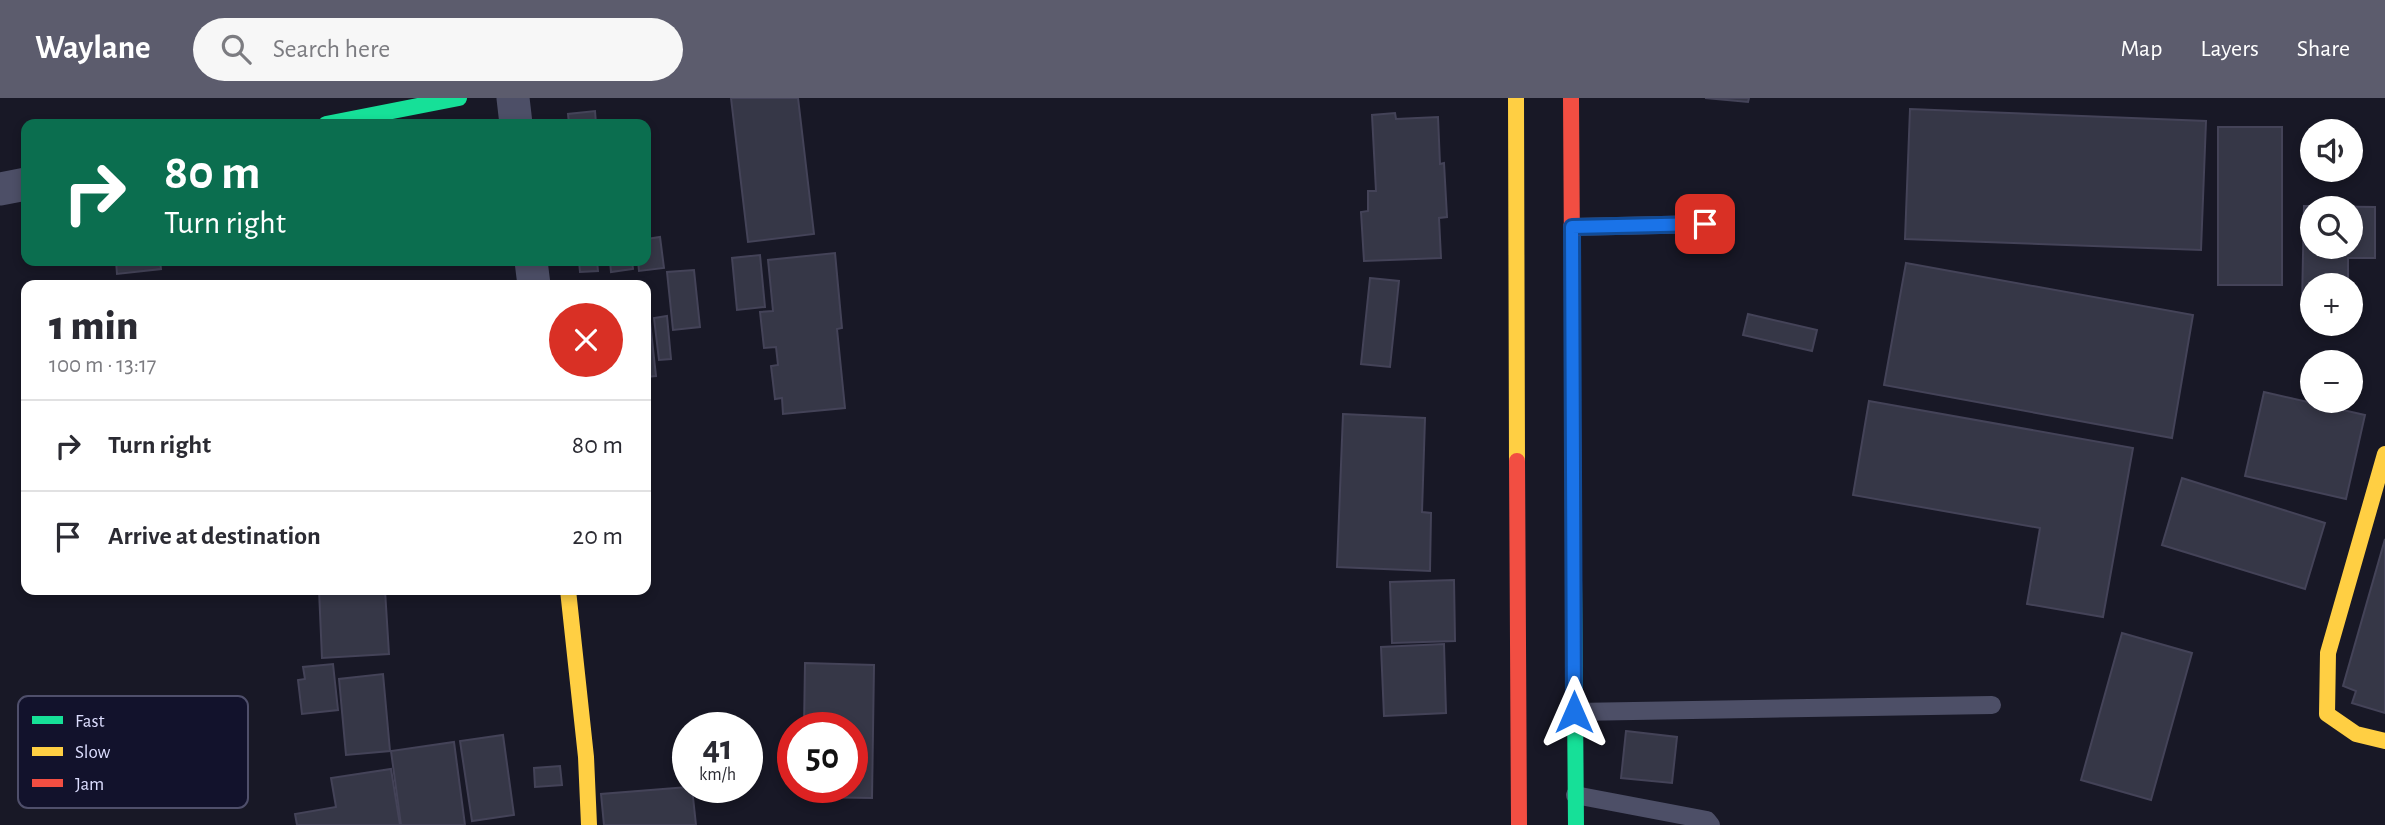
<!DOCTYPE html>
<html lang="en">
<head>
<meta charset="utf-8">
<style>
	:root { --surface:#fff; --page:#f7f7f7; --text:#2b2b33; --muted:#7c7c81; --line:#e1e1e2; --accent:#5c5c6d }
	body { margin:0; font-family:"Alegreya Sans",sans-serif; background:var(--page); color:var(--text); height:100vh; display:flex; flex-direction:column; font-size:26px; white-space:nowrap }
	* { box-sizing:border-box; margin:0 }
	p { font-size:23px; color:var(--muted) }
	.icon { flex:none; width:38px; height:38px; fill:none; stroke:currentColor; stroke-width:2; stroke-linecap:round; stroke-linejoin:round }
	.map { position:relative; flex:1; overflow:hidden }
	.side { position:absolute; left:21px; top:182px; width:630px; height:315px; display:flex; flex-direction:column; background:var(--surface); border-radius:14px; box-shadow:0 4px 10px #0003 }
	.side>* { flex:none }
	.banner { position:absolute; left:21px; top:21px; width:630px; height:147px; border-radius:14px; box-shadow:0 4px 10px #0003; background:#0b6e4f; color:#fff; overflow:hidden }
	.buttons { position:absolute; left:2300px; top:21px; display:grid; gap:14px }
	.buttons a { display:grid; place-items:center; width:63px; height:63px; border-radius:50%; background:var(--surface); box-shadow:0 4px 10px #0003; font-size:35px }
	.speed { position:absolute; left:672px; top:614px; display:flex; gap:14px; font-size:35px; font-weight:700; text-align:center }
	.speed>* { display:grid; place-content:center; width:91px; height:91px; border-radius:50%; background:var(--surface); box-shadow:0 4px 10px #0003; line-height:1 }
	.speed small { font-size:18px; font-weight:400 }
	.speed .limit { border:10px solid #d22; background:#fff; color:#111 }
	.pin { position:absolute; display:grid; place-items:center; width:60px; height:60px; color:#fff; margin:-30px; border-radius:14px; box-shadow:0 4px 10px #0006 }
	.me { position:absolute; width:77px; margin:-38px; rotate:0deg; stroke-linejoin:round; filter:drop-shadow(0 0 5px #0008) }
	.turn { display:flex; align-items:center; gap:24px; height:147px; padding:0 28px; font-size:32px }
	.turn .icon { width:91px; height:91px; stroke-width:2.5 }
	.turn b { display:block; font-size:49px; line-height:60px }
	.round { display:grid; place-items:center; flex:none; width:74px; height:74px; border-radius:37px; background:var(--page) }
	.summary { display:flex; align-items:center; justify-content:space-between; height:119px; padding:0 28px }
	h1 { font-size:42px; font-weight:800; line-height:52px }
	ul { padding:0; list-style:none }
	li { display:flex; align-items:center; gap:21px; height:91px; padding:0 28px; border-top:2px solid var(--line) }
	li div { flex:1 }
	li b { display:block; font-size:26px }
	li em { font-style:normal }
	header { display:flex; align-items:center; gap:42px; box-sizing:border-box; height:98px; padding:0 35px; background:var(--accent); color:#fff }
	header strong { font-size:33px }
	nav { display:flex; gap:38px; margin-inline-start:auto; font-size:24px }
	.search { width:490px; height:63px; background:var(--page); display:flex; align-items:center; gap:18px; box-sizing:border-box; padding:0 24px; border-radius:38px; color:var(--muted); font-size:26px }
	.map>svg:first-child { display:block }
	.building { fill:#363747; stroke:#444358; stroke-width:2; fill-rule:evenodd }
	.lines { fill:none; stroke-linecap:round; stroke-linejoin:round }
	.lane { stroke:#4d4f67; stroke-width:18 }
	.street { stroke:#4d4f67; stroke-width:33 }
	.fast { stroke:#16e098; stroke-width:16 }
	.slow { stroke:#ffcf43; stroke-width:16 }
	.jam { stroke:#f24e42; stroke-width:16 }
	.route-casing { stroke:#114b97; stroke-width:18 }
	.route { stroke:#1a73e8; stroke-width:12 }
	.key { fill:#12122c; stroke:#4f4f6b; stroke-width:2 }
	.key-label { font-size:19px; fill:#dddeff }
</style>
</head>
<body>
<header>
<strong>Waylane</strong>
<div class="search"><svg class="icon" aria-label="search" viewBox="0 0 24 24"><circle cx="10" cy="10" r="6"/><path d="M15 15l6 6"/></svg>Search here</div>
<nav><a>Map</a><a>Layers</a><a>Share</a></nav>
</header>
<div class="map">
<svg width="2385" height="727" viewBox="0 0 2385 727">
	<rect width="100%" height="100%" fill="#181826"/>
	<g class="building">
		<path d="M731,0h67l16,136 -66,8z"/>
		<path d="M1705,0h44l-1,4z"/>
		<path d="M1910,11l296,12 -5,129 -296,-11z"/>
		<path d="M595,13l1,13h-27l-1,-10z"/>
		<path d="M1395,15l1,6 42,-2 2,47 4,-1 3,54 -8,1 2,40 -77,3 -3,-49 7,-1v-20h8l-4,-76z"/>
		<rect x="2218" y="29" width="64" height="158"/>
		<path d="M2304,108l71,1v51h-27v27h-36v19h-10zM2312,110h38v39h-38z"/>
		<path d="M660,139l4,31 -25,3 -1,-10h8v-22z"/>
		<path d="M835,155l7,75 -5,1 8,79 -62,6 -1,-16 -7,1 -4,-33 7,-1 -2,-18 -12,1 -4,-36 13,-1 -5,-51z"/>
		<path d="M760,157l5,52 -28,3 -5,-52z"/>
		<path d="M116,163h44l1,8 -44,5z"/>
		<path d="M579,163h18l1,10 -18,1z"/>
		<path d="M610,163h22l1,8 -22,3z"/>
		<path d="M1906,165l287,52 -21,123 -288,-53z"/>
		<path d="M694,172l6,57 -27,3 -6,-58z"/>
		<path d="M1370,180l29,3 -9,86 -29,-3z"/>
		<path d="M646,187l10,91 -10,1z"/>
		<path d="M1748,216l69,16 -5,21 -69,-16z"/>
		<path d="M667,218l4,43 -12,1 -5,-42z"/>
		<path d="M2264,294l101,23 -19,84 -101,-23z"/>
		<path d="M1869,303l264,47 -30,169 -76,-13 13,-76 -187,-33z"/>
		<path d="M1343,316l82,4 -3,94 9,1 -1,58 -93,-4z"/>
		<path d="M2182,380l143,45 -20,66 -143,-44z"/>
		<path d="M2385,441v174l-33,-10 4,-12 -13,-5z"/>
		<path d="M1454,482l1,61 -63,2 -2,-61z"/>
		<path d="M319,492h66l4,64 -67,4z"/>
		<path d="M2122,535l70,20 -41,147 -70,-20z"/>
		<path d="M1444,546l2,69 -62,3 -3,-69z"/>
		<path d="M805,565l69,2 -2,133 -69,-1 1,-9h48v-60h-48z"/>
		<path d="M333,566l5,46 -36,4 -4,-34 7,-1 -2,-12z"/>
		<path d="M383,576l7,77 -44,4 -7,-76z"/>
		<path d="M1626,633l51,6 -5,46 -51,-5z"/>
		<path d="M503,637l11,80 -42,6 -12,-80z"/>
		<path d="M454,644l11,83h-64l-10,-74z"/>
		<path d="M560,668l2,19 -27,2 -1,-19z"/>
		<path d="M391,671l9,56h-103l-2,-11 41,-7 -5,-29z"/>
		<path d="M688,689l4,1 4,37h-92l-3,-31z"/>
	</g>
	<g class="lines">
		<g class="lane">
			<path d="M1572,129l133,-3"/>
			<path d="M1575,614l417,-7"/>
			<path d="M1575,697l132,25 4,5"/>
		</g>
		<g class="street">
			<path d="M513,0l3,26"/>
			<path d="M0,91l26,-5"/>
			<path d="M531,163l3,24"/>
		</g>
		<g class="fast">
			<path d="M326,26l133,-26"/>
			<path d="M1574,481l2,246"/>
		</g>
		<g class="slow">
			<path d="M1516,0l1,363"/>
			<path d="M2385,356l-57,199 -1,61 29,20 29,7"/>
			<path d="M568,492l18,167 3,68"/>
		</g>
		<g class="jam">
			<path d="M1571,0l3,481"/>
			<path d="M1517,363l2,364"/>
		</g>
	</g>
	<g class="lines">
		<defs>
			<path id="route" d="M1574,614l-2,-485 133,-3"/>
		</defs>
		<use href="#route" class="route-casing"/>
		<use href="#route" class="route"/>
	</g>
	<rect x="18" y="598" width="230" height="112" rx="10" class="key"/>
	<rect x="32" y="618" width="31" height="8" fill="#16e098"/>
	<rect x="32" y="649" width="31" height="9" fill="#ffcf43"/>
	<rect x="32" y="681" width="31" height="8" fill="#f24e42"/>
	<g class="key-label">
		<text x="75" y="629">Fast</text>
		<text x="75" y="660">Slow</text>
		<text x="75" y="692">Jam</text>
	</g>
</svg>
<div class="buttons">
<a><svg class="icon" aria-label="sound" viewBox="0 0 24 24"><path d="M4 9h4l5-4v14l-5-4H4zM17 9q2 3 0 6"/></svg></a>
<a><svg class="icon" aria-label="search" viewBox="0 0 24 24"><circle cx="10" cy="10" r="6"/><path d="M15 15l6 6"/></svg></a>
<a>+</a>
<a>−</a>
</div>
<div class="speed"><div>41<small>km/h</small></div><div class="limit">50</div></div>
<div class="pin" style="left:1705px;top:126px;background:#d93025"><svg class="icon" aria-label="arrive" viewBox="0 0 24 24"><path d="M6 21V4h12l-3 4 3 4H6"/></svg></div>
<svg class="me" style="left:1574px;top:614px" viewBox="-20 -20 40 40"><path d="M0-17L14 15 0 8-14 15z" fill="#1a73e8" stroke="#fff" stroke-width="4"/></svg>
<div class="banner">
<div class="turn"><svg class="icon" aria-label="right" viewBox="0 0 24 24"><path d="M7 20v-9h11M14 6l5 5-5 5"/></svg><div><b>80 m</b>Turn right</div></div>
</div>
<section class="side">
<div class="summary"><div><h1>1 min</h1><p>100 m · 13:17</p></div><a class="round" style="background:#d93025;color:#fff"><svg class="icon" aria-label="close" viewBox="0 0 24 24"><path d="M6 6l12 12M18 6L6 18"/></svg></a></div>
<ul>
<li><svg class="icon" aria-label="right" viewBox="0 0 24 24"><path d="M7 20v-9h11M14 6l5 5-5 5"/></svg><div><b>Turn right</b></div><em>80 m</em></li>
<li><svg class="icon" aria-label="arrive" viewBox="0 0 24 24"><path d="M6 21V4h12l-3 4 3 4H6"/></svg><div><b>Arrive at destination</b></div><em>20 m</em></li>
</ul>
</section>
</div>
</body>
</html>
